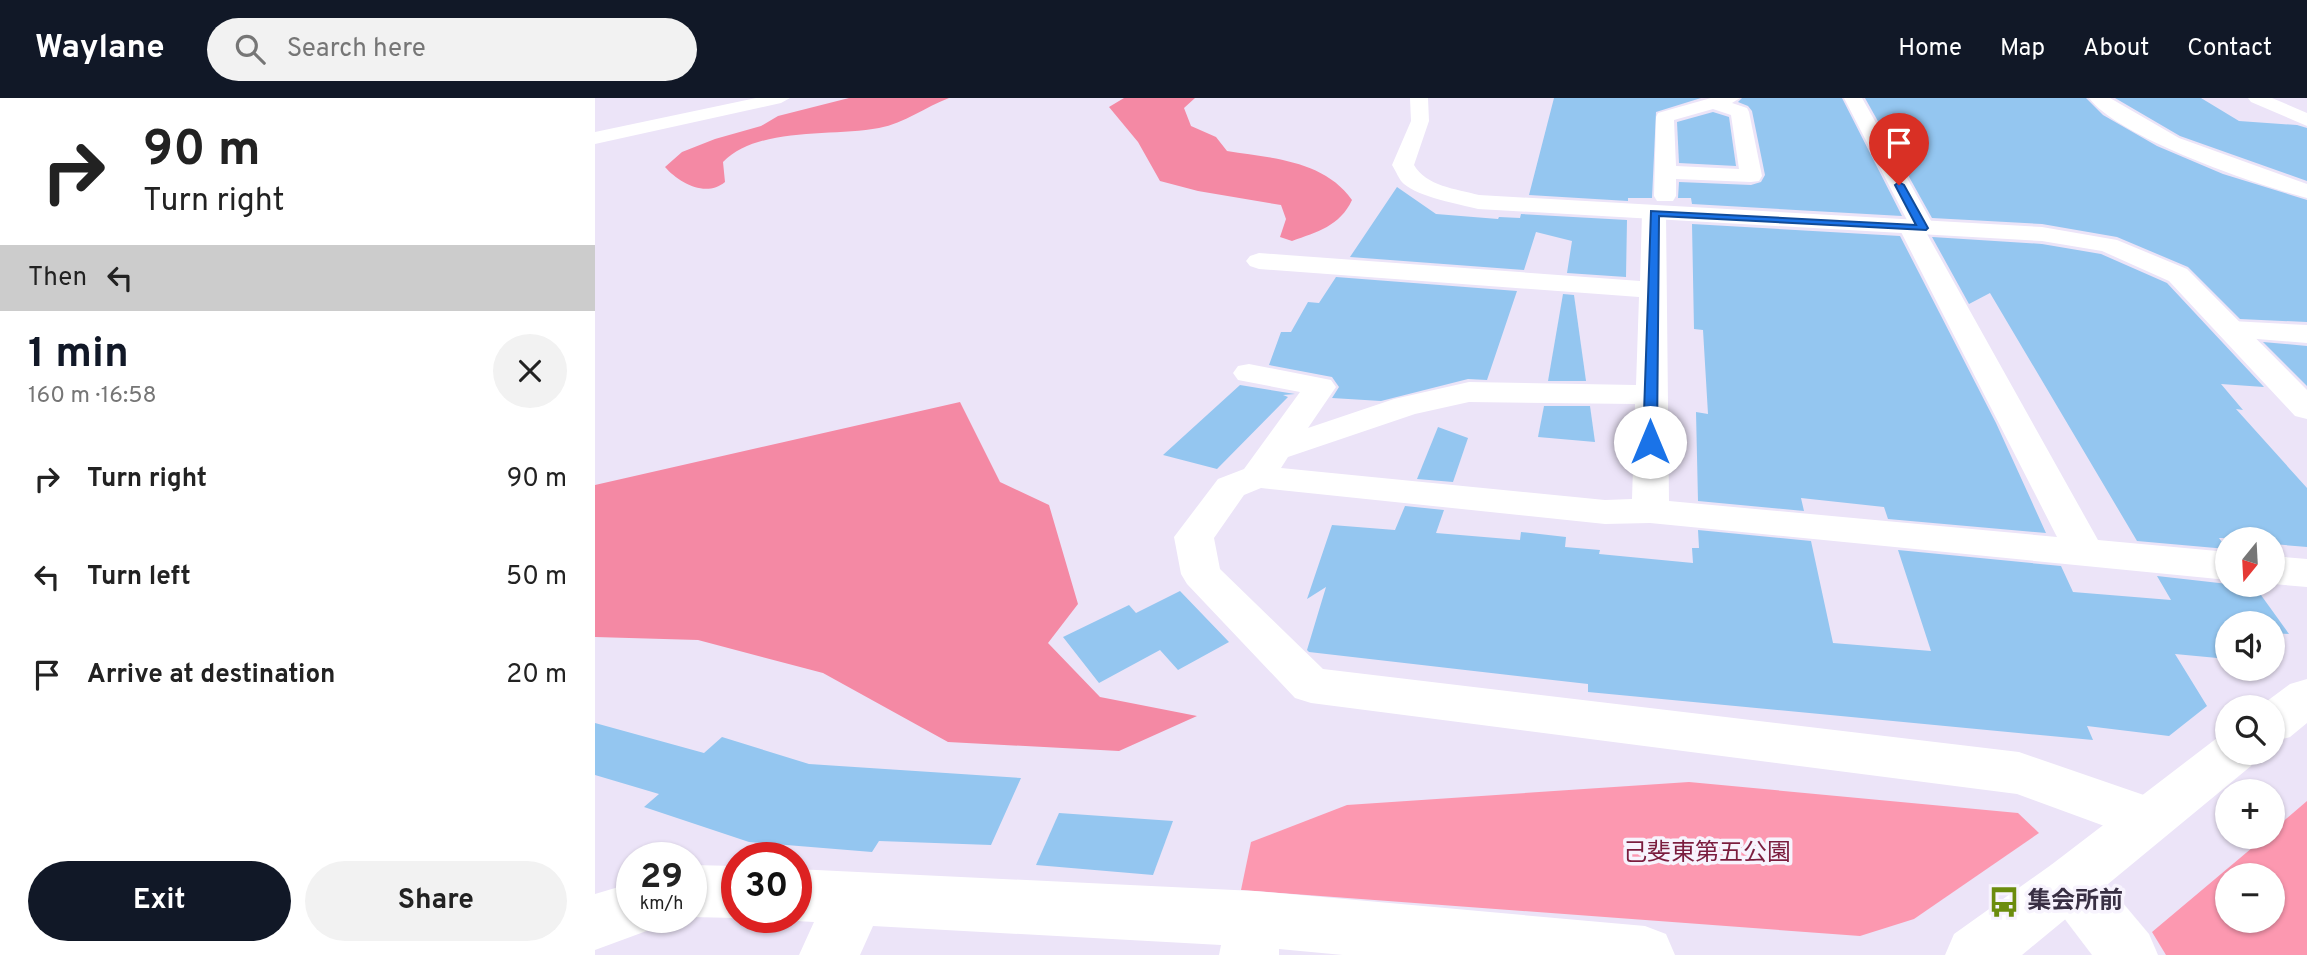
<!DOCTYPE html>
<html lang="en">
<head>
<meta charset="utf-8">
<style>
	:root { --surface:#fff; --page:#f2f2f2; --text:#222; --muted:#767676; --accent:#111827 }
	body { margin:0; font-family:Overpass,"Noto Sans JP",sans-serif; background:var(--page); color:var(--text); height:100vh; display:flex; flex-direction:column; font-size:26px; white-space:nowrap }
	* { box-sizing:border-box; margin:0 }
	p { font-size:23px; color:var(--muted) }
	.icon { flex:none; width:38px; height:38px; fill:none; stroke:currentColor; stroke-width:2; stroke-linecap:round; stroke-linejoin:round }
	.map { position:relative; flex:1; overflow:hidden }
	.panel { display:flex; flex-direction:column; background:var(--surface); width:595px }
	.panel>* { flex:none }
	.banner { background:#fff; color:var(--text); overflow:hidden }
	.needle { width:46px; rotate:198deg }
	.controls { position:absolute; left:1620px; top:429px; display:grid; gap:14px }
	.controls a { display:grid; place-items:center; width:70px; height:70px; border-radius:50%; background:var(--surface); box-shadow:0 2px 5px #0004; font-size:35px }
	.speed { position:absolute; left:21px; top:744px; display:flex; gap:14px; font-size:35px; font-weight:700; text-align:center }
	.speed>* { display:grid; place-content:center; width:91px; height:91px; border-radius:50%; background:var(--surface); box-shadow:0 2px 5px #0004; line-height:1 }
	.speed small { font-size:18px; font-weight:400 }
	.speed .limit { border:10px solid #d22; background:#fff; color:#111 }
	.pin { position:absolute; display:grid; place-items:center; width:60px; height:60px; color:#fff; margin:-72px -30px; border-radius:50% 50% 50% 0; rotate:-45deg; box-shadow:0 0 7px #0007 }
	.pin .icon { rotate:45deg }
	.me { position:absolute; width:77px; margin:-38px; rotate:0deg; stroke-linejoin:round; filter:drop-shadow(0 0 5px #0008) }
	.turn { display:flex; align-items:center; gap:24px; height:147px; padding:0 28px; font-size:32px }
	.turn .icon { width:91px; height:91px; stroke-width:2.5 }
	.turn b { display:block; font-size:49px; line-height:60px }
	.then { display:flex; align-items:center; height:66px; padding:0 28px; background:#0003; gap:14px; font-size:26px }
	.round { display:grid; place-items:center; flex:none; width:74px; height:74px; border-radius:37px; background:var(--page) }
	.headline { display:flex; align-items:center; justify-content:space-between; height:119px; padding:0 28px }
	h1 { font-size:42px; font-weight:700; line-height:52px; color:var(--accent) }
	.action { display:flex; gap:14px; margin-top:auto; padding:14px 28px }
	.action a { flex:1; height:80px; border-radius:42px; background:var(--accent); color:#fff; font-size:28px; font-weight:700; line-height:80px; text-align:center }
	.action a+a { background:var(--page); color:var(--text) }
	ul { padding:0; list-style:none }
	li { display:flex; align-items:center; gap:21px; height:98px; padding:0 28px }
	li div { flex:1 }
	li b { display:block; font-size:26px }
	li em { font-style:normal }
	header { display:flex; align-items:center; gap:42px; box-sizing:border-box; height:98px; padding:0 35px; background:var(--accent); color:#fff }
	header strong { font-size:33px }
	nav { display:flex; gap:38px; margin-inline-start:auto; font-size:24px }
	.search { width:490px; height:63px; background:var(--page); display:flex; align-items:center; gap:18px; box-sizing:border-box; padding:0 24px; border-radius:38px; color:var(--muted); font-size:26px }
	main { display:flex; flex:1; min-height:0 }
	.map>svg:first-child { display:block }
	.green { fill:#fc98b0; fill-rule:evenodd }
	.forest { fill:#f489a4 }
	.building { fill:#94c6f0 }
	.lines { fill:none; stroke-linecap:round; stroke-linejoin:round }
	.minor { fill:#fff; fill-rule:evenodd }
	.tertiary { fill:#fff; fill-rule:evenodd }
	.route { fill:#1a73e8; stroke:#114b97; stroke-width:2 }
	.labels { text-anchor:middle; dominant-baseline:central; stroke-width:7; stroke-linejoin:round; paint-order:stroke }
	.near-park-label { font-size:24px; fill:#7b1d3e; stroke:#f7f3fd }
	.near-poi-label { font-size:24px; font-weight:bold; fill:#382f43; stroke:#f7f3fd; text-anchor:start }
</style>
</head>
<body>
<header>
<strong>Waylane</strong>
<div class="search"><svg class="icon" aria-label="search" viewBox="0 0 24 24"><circle cx="10" cy="10" r="6"/><path d="M15 15l6 6"/></svg>Search here</div>
<nav><a>Home</a><a>Map</a><a>About</a><a>Contact</a></nav>
</header>
<main>
<section class="panel">
<div class="banner">
<div class="turn"><svg class="icon" aria-label="right" viewBox="0 0 24 24"><path d="M7 20v-9h11M14 6l5 5-5 5"/></svg><div><b>90 m</b>Turn right</div></div>
<div class="then">Then<svg class="icon" aria-label="left" viewBox="0 0 24 24"><path d="M17 20v-9H6M10 6l-5 5 5 5"/></svg></div>
</div>
<div class="headline"><div><h1>1 min</h1><p>160 m · 16:58</p></div><a class="round"><svg class="icon" aria-label="close" viewBox="0 0 24 24"><path d="M6 6l12 12M18 6L6 18"/></svg></a></div>
<ul>
<li><svg class="icon" aria-label="right" viewBox="0 0 24 24"><path d="M7 20v-9h11M14 6l5 5-5 5"/></svg><div><b>Turn right</b></div><em>90 m</em></li>
<li><svg class="icon" aria-label="left" viewBox="0 0 24 24"><path d="M17 20v-9H6M10 6l-5 5 5 5"/></svg><div><b>Turn left</b></div><em>50 m</em></li>
<li><svg class="icon" aria-label="arrive" viewBox="0 0 24 24"><path d="M6 21V4h12l-3 4 3 4H6"/></svg><div><b>Arrive at destination</b></div><em>20 m</em></li>
</ul>
<div class="action"><a>Exit</a><a>Share</a></div>
</section>
<div class="map">
<svg width="1712" height="857" viewBox="0 0 1712 857">
	<rect width="100%" height="100%" fill="#ece4f8"/>
	<g class="green">
		<path d="M1094,684l329,31 21,20 -125,86 -54,17 -619,-46 10,-48 96,-37z"/>
		<path d="M1712,703v154h-141l-14,-23 113,-95 8,-1v-6zM1633,777h45v45h-45z"/>
	</g>
	<g class="forest">
		<path d="M254,0h100c-24,9 -44,25 -70,30 -48,9 -120,-2 -156,34l2,20c-19,16 -46,1 -60,-15l17,-15 33,-13 46,-13 17,-10z"/>
		<path d="M529,0h71l-11,10 7,18 25,11 11,14c44,7 97,9 125,49 -12,26 -35,32 -60,41l-12,-4 6,-18 -5,-14 -83,-14 -38,-10 -22,-39 -29,-35z"/>
		<path d="M365,304l40,80 49,23 29,99 -30,39 52,54 97,19 -78,35 -171,-9 -125,-69 -125,-33 -103,-3v-152z"/>
	</g>
	<g class="building">
		<path d="M959,0h147l-45,14 -4,86h-24v3l-99,-6z"/>
		<path d="M1147,0h100l60,118 -210,-12 -1,-6h-13l1,-16 72,3 10,-3 4,-7 -13,-64 -4,-5 -10,-4z"/>
		<path d="M1270,0h221l17,17 54,31 66,28 84,26v122l-67,-3 -52,-52 -71,-30 -75,-13 -110,-6z"/>
		<path d="M1520,0h86l38,23 58,4 10,3v53l-127,-45z"/>
		<path d="M1118,14l16,5 7,49 -57,-3 -2,-41z"/>
		<path d="M802,89l39,27 62,5 1,-2 21,1 1,-4 106,6 -1,57 -59,-4 5,-32 -36,-9 -12,38 -174,-13z"/>
		<path d="M1097,126l208,12 96,187 50,110 -158,-14 -4,-12 -83,-9 3,13 -106,-10 -2,-89 12,2 -5,-84 -9,-1z"/>
		<path d="M1337,139l110,7 59,10 66,29 97,104 -43,-3 22,26 -7,-1 71,79v59l-34,-3v-5l-54,-1 8,11 -90,-8 -147,-248 -21,11z"/>
		<path d="M741,179l181,14 -30,89 -19,-1 -87,22 -49,-3 7,-11 -7,-10 -63,-12 12,-33h10l17,-30 11,1z"/>
		<path d="M968,196l11,1 12,86h-38z"/>
		<path d="M1668,244l44,4v40z"/>
		<path d="M645,287l55,9 -12,1 5,2 -71,72 -54,-14z"/>
		<path d="M949,308h46l5,36 -57,-5z"/>
		<path d="M843,329l30,11 -15,44 -36,-3z"/>
		<path d="M810,408l39,4 -8,23 84,7 1,-8 45,5 -1,10 35,3 -1,4 94,9 -1,-15h7l-1,-18 113,11 22,102 98,8 -33,-101 163,16 12,26 98,8 -14,-24 71,8h25l36,50 -16,-1v-10h-45v36l-53,-5 32,52 -38,30 -82,-10 6,14 -505,-48v-8l-279,-32 -2,-2 19,-63 -19,12 25,-74 63,5z"/>
		<path d="M585,493l49,51 -51,28 -18,-20 -61,33 -36,-46 66,-32 7,8z"/>
		<path d="M0,625l109,30 18,-16 87,27 212,14 -30,67 -112,-4 -7,11 -123,-10 -105,-35 15,-13 -64,-19z"/>
		<path d="M464,715l114,8 -20,54 -117,-10z"/>
	</g>
	<g class="lines">
		<g class="minor">
			<path d="M161,0h34l-9,5 -186,41v-12z"/>
			<path d="M1116,0h29l-8,5 15,5 2,4 13,64 -3,5 -8,1 -75,-3v17l-3,5h-16l-3,-5 2,-79 2,-4zM1118,11l18,6 8,54 -63,-3 -2,-46z"/>
			<path d="M1249,0h18l73,130 -8,6 171,306 130,12v28l-578,-57 -45,1 -344,-36 -17,7 -30,43 6,31 103,100 696,83 148,51 7,16 -7,16 -19,7 -131,-48 -706,-91 -16,-5 -108,-114 -6,-10 -7,-37 44,-58 26,-10 56,-77 -62,-12 -5,-7 5,-7 11,-2 82,16 5,7 -28,41 86,-29 75,-17 167,3 3,-88 -380,-28 -9,-3 -4,-5 4,-5 9,-3 381,28 2,-68 4,-5h16l4,5 3,288 388,36 -158,-309 9,-6zM874,304l166,2 -3,95 -27,1 -324,-32 7,-11 127,-43z"/>
			<path d="M1494,0h21l69,40 128,46v14c-50,-13 -188,-60 -218,-100z"/>
			<path d="M1653,0h24l35,15v13l-56,-24z"/>
			<path d="M1636,223l76,4v18l-86,-7 -5,-6 5,-6z"/>
			<path d="M1678,458l34,3v28l-34,-3z"/>
			<path d="M1476,759l20,8 58,69 9,21h-66l-41,-54 -8,-18 8,-18z"/>
			<path d="M96,767l46,1v51h3l-3,1 -47,-1z"/>
			<path d="M201,771l459,22 390,35 21,8 9,21h-332l-64,-6v6h-60l2,-10 -348,-19 -13,29h-61l15,-33 -18,-1 -11,-4h11z"/>
			<path d="M37,785v34h25l-5,12 -57,21v-56z"/>
		</g>
		<g class="tertiary">
			<path d="M815,0h18l1,23 -15,44c12,21 42,24 65,30l563,32 75,13 70,29 120,121v29l-12,-3 -126,-135 -67,-30 -60,-10 -564,-32c-20,-5 -59,-12 -74,-25 -5,-4 -8,-13 -12,-19l19,-44z"/>
			<path d="M1712,581v44l-17,14 -17,5v-35h-14l31,-23z"/>
			<path d="M1633,636v18h30l-7,14 -229,189h-77l9,-21 97,-69 166,-127z"/>
		</g>
	</g>
	<path class="route" d="M1304,84l5,3 24,43 -2,2 -267,-14 -2,226 -7,4 -5,-1 -2,-3 8,-231 265,14 -21,-40z"/>
	<defs>
		<symbol id="bus-bare" viewBox="-9 -9 18 18"><path d="M-5-6H5V4H4V6H2V4H-2V6H-4V4H-5ZM-3.5-4V0h7V-4ZM-3.5 1.2v1.5H-2V1.2ZM2 1.2v1.5H3.5V1.2Z" fill="#6b8c0e" stroke="#f7f3fd" stroke-width="2.5" paint-order="stroke"/></symbol>
	</defs>
	<g fill-rule="evenodd">
		<use href="#bus-bare" x="1387" y="782" width="44" height="44"/>
	</g>
	<g class="labels">
		<g class="near-park-label">
			<text x="1112" y="756">己斐東第五公園</text>
		</g>
		<g class="near-poi-label">
			<text x="1432" y="804">集会所前</text>
		</g>
	</g>
</svg>
<div class="controls">
<a><svg class="needle" viewBox="-14 -14 28 28"><path d="M0-13l5 13h-10z" fill="#e53935"/><path d="M0 13l5-13h-10z" fill="#767676"/></svg></a>
<a><svg class="icon" aria-label="sound" viewBox="0 0 24 24"><path d="M4 9h4l5-4v14l-5-4H4zM17 9q2 3 0 6"/></svg></a>
<a><svg class="icon" aria-label="search" viewBox="0 0 24 24"><circle cx="10" cy="10" r="6"/><path d="M15 15l6 6"/></svg></a>
<a>+</a>
<a>−</a>
</div>
<div class="speed"><div>29<small>km/h</small></div><div class="limit">30</div></div>
<div class="pin" style="left:1304px;top:87px;background:#d93025"><svg class="icon" aria-label="arrive" viewBox="0 0 24 24"><path d="M6 21V4h12l-3 4 3 4H6"/></svg></div>
<svg class="me" style="left:1055px;top:344px" viewBox="-20 -20 40 40"><circle r="19" fill="#fff"/><path d="M0-13L10 11 0 6-10 11z" fill="#1a73e8"/></svg>
</div>
</main>
</body>
</html>
